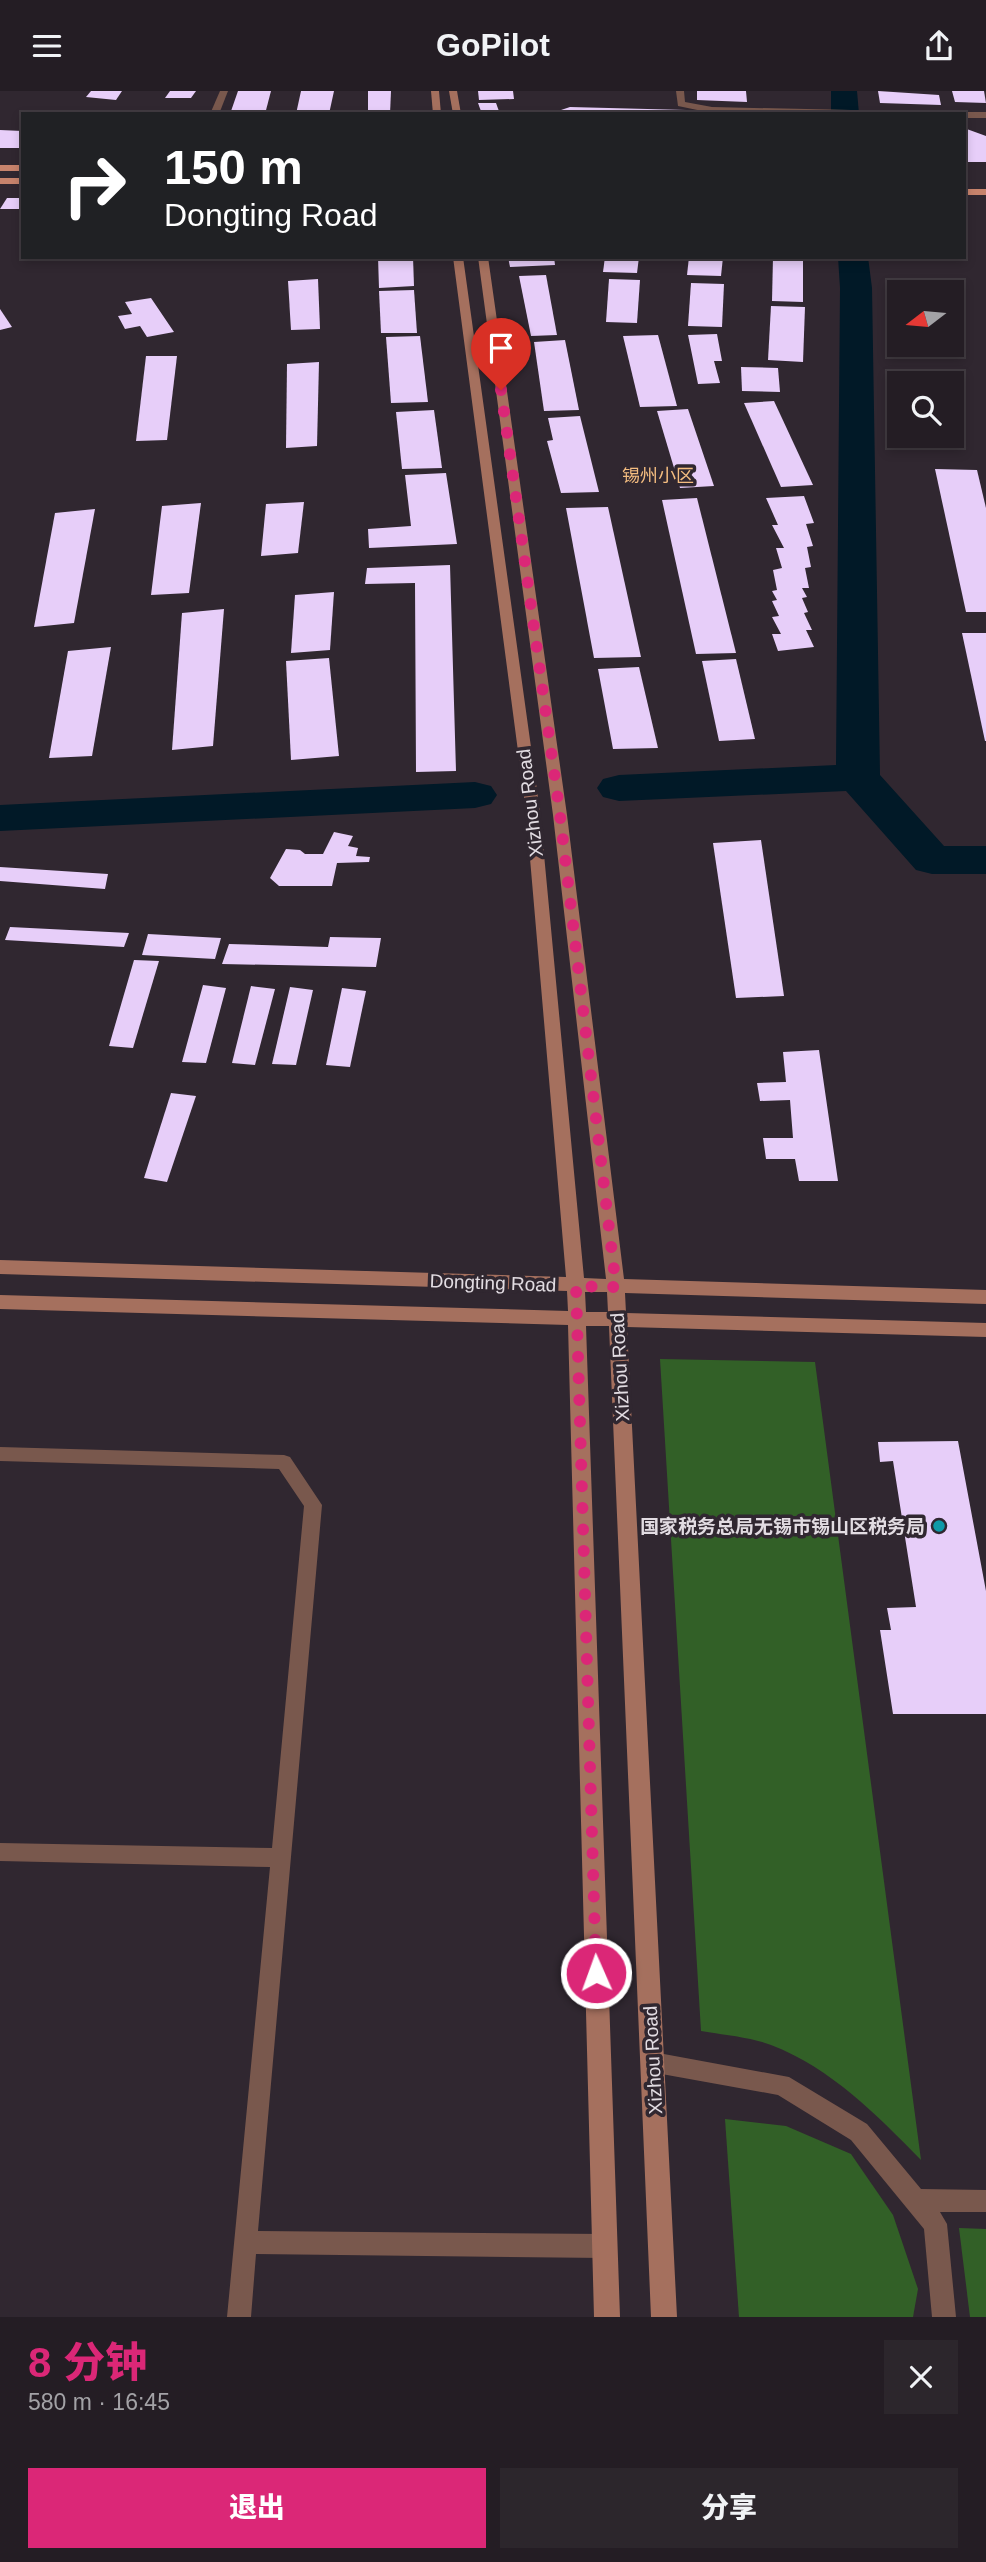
<!DOCTYPE html>
<html lang="zh">
<head>
<meta charset="utf-8">
<style>
	:root { --surface:#241d24; --page:#2c262c; --text:#f1f3f6; --muted:#a3a2a6; --line:#413b41; --accent:#db2777 }
	body { margin:0; font-family:Helvetica,"Noto Sans SC",sans-serif; background:var(--page); color:var(--text); height:100vh; display:flex; flex-direction:column; font-size:26px; white-space:nowrap }
	* { box-sizing:border-box; margin:0 }
	p { font-size:23px; color:var(--muted) }
	.icon { flex:none; width:38px; height:38px; fill:none; stroke:currentColor; stroke-width:2; stroke-linecap:round; stroke-linejoin:round }
	.map { position:relative; height:2226px; overflow:hidden }
	.details { display:flex; flex-direction:column; background:var(--surface); flex:1 }
	.details>* { flex:none }
	.banner { position:absolute; left:21px; top:21px; width:945px; height:147px; border-radius:0px; box-shadow:0 4px 10px #0003,0 0 0 2px var(--line); background:#202124; color:#fff; overflow:hidden }
	.needle { width:46px; rotate:254deg }
	.tools { position:absolute; left:887px; top:189px; display:grid; gap:14px }
	.tools a { display:grid; place-items:center; width:77px; height:77px; border-radius:0px; background:var(--surface); box-shadow:0 4px 10px #0003,0 0 0 2px var(--line); font-size:35px }
	.pin { position:absolute; display:grid; place-items:center; width:60px; height:60px; color:#fff; margin:-72px -30px; border-radius:50% 50% 50% 0; rotate:-45deg; box-shadow:0 0 7px #0007 }
	.pin .icon { rotate:45deg }
	.me { position:absolute; width:77px; margin:-38px; rotate:358deg; stroke-linejoin:round; filter:drop-shadow(0 0 5px #0008) }
	.turn { display:flex; align-items:center; gap:24px; height:147px; padding:0 28px; font-size:32px }
	.turn .icon { width:91px; height:91px; stroke-width:2.5 }
	.turn b { display:block; font-size:49px; line-height:60px }
	.round { display:grid; place-items:center; flex:none; width:74px; height:74px; border-radius:0px; background:var(--page) }
	.summary { display:flex; align-items:center; justify-content:space-between; height:119px; padding:0 28px }
	h1 { font-size:42px; font-weight:800; line-height:52px; color:var(--accent) }
	.primary-button { display:flex; gap:14px; margin-top:auto; padding:14px 28px }
	.primary-button a { flex:1; height:80px; border-radius:0px; background:var(--accent); color:#fff; font-size:28px; font-weight:800; line-height:80px; text-align:center }
	.primary-button a+a { background:var(--page); color:var(--text) }
	header { display:flex; justify-content:space-between; align-items:center; height:91px; padding:0 28px; background:var(--surface); font-size:32px; font-weight:800 }
	.map>svg:first-child { display:block }
	.green { fill:#326027 }
	.lines { fill:none; stroke-linecap:round; stroke-linejoin:round }
	.river { fill:#011927; fill-rule:evenodd }
	.building { fill:#e7cef9 }
	.lane { fill:#79584d; fill-rule:evenodd }
	.street { fill:#79584d; fill-rule:evenodd }
	.secondary { fill:#a5705e; fill-rule:evenodd }
	.primary { fill:#c7836c; fill-rule:evenodd }
	.route { stroke:#db2777; stroke-width:12; stroke-dasharray:0 21.6 }
	.culture-dot { fill:#0f9aa8; stroke:#302730; stroke-width:2.5 }
	.labels { text-anchor:middle; dominant-baseline:central; stroke-width:7; stroke-linejoin:round; paint-order:stroke }
	.far-neighbourhood-label { font-size:18px; fill:#f4bd80; stroke:#302730 }
	.street-label { font-size:19px; fill:#e2dce2; stroke:#302730 }
	.poi-label { font-size:19px; font-weight:bold; fill:#e2dce2; stroke:#302730; text-anchor:end }
</style>
</head>
<body>
<header><svg class="icon" aria-label="menu" viewBox="0 0 24 24"><path d="M4 6h16M4 12h16M4 18h16"/></svg>GoPilot<svg class="icon" aria-label="share" viewBox="0 0 24 24"><path d="M12 15V3M7 8l5-5 5 5M5 13v7h14v-7"/></svg></header>
<div class="map">
<svg width="986" height="2226" viewBox="0 0 986 2226">
	<rect width="100%" height="100%" fill="#302730"/>
	<g class="green">
		<path d="M660,1268l155,3 106,798c-44,-45 -90,-92 -150,-115 -21,-8 -47,-10 -70,-14z"/>
		<path d="M725,2028l61,7 65,28 42,61 25,74 -5,28h-174z"/>
		<path d="M959,2137l27,1v88h-16z"/>
	</g>
	<g class="lines">
		<g class="river">
			<path d="M831,0h26l2,23h-28z"/>
			<path d="M838,166h30l4,31 8,487 64,71h42v28h-54l-16,-4 -70,-79 -227,10 -16,-4 -6,-9 6,-9 16,-4 217,-10 4,-477z"/>
			<path d="M475,691l16,4 6,9 -6,9 -16,4 -475,23v-26z"/>
		</g>
	</g>
	<g class="building">
		<path d="M91,0h31l-6,9 -30,-3z"/>
		<path d="M170,0h26l-5,7h-26z"/>
		<path d="M238,0h33l-6,23h-35z"/>
		<path d="M301,0h33l-5,23h-33z"/>
		<path d="M368,0h23l-1,23h-22z"/>
		<path d="M478,0h35l1,8 -35,1z"/>
		<path d="M697,0h49l1,11 -50,-2z"/>
		<path d="M878,0l61,4 2,10 -61,-2z"/>
		<path d="M952,0h32l2,12 -31,-1z"/>
		<path d="M478,12h18l4,11h-18z"/>
		<path d="M570,16l155,4v3h-164v-4z"/>
		<path d="M964,37l22,8v26h-18z"/>
		<path d="M0,39l23,1v17h-23z"/>
		<path d="M7,107h16v11h-23z"/>
		<path d="M378,166h35l1,29 -35,2z"/>
		<path d="M508,166h46l1,8 -45,2z"/>
		<path d="M605,166h34l-2,16 -34,-1z"/>
		<path d="M689,166h34l-2,19 -34,-1z"/>
		<path d="M773,166h30v45l-31,-1z"/>
		<path d="M546,184l11,60 -26,1 -12,-60z"/>
		<path d="M318,188l2,50 -29,1 -3,-49z"/>
		<path d="M609,188l31,1 -3,43 -31,-1z"/>
		<path d="M691,192l33,1 -2,43 -34,-1z"/>
		<path d="M414,199l3,43h-36l-2,-42z"/>
		<path d="M151,207l23,34 -27,5 -7,-11 -15,3 -7,-13 14,-2 -7,-12z"/>
		<path d="M771,215l34,1 -2,55 -35,-2z"/>
		<path d="M0,218l12,18 -12,3z"/>
		<path d="M717,243l5,27h-8l6,22 -22,1 -10,-49z"/>
		<path d="M658,244l19,71 -37,1 -17,-71z"/>
		<path d="M420,245l8,66 -37,1 -5,-66z"/>
		<path d="M565,249l14,70 -35,1 -10,-69z"/>
		<path d="M146,265h31l-10,84 -31,1z"/>
		<path d="M319,271l-2,84 -31,2 1,-84z"/>
		<path d="M741,276l37,1 2,24 -38,-1z"/>
		<path d="M774,310l39,84 -32,2 -37,-84z"/>
		<path d="M688,318l26,77 -34,2 -23,-77z"/>
		<path d="M434,319l8,58 -40,1 -6,-57z"/>
		<path d="M580,325l19,76 -38,1 -14,-52 6,-1 -5,-22z"/>
		<path d="M935,378l42,1 9,38v104h-20z"/>
		<path d="M446,382l11,71 -88,4 -1,-19 43,-3 -6,-51z"/>
		<path d="M804,405l10,27 -8,1 7,22 -6,1 4,20 -6,1 4,20h-7l5,9 -5,1 6,14 -4,1 8,17h-6l8,17 -36,4 -6,-17h9l-9,-17 7,-1 -7,-15 5,-1 -5,-9 5,-1 -4,-20 9,-2 -6,-20h8l-12,-23h6l-12,-27z"/>
		<path d="M697,407l39,155 -40,1 -34,-154z"/>
		<path d="M304,411l-6,51 -37,3 5,-52z"/>
		<path d="M201,412l-12,90 -38,2 11,-89z"/>
		<path d="M608,416l33,150 -47,1 -28,-150z"/>
		<path d="M95,418l-21,114 -40,4 21,-114z"/>
		<path d="M450,474l6,206 -40,1 -1,-189 -50,1 2,-16z"/>
		<path d="M334,501l-4,58 -39,3 4,-58z"/>
		<path d="M224,518l-11,137 -41,4 10,-137z"/>
		<path d="M962,542h24v108h-1z"/>
		<path d="M111,556l-19,109 -43,2 19,-107z"/>
		<path d="M329,567l10,98 -48,4 -5,-99z"/>
		<path d="M736,568l19,80 -36,2 -17,-80z"/>
		<path d="M639,576l19,81 -45,1 -15,-80z"/>
		<path d="M334,741l19,4 -5,10 10,2 -2,8 14,1 -1,5 -32,1 -5,23h-53l-9,-8 16,-29 14,1 5,4h18z"/>
		<path d="M761,749l23,156 -48,2 -23,-155z"/>
		<path d="M0,776l108,7 -3,15 -105,-8z"/>
		<path d="M10,836l119,6 -5,14 -119,-7z"/>
		<path d="M148,843l73,4 -6,21 -73,-4z"/>
		<path d="M330,846l51,1 -5,29 -154,-3 7,-20 99,3z"/>
		<path d="M134,869l25,1 -26,87 -24,-2z"/>
		<path d="M203,894l23,3 -20,75 -24,-1z"/>
		<path d="M251,895l24,3 -20,76 -23,-2z"/>
		<path d="M290,896l23,3 -17,75 -24,-1z"/>
		<path d="M342,897l24,3 -16,76 -24,-2z"/>
		<path d="M819,959l19,131h-39l-4,-22h-29l-3,-21h30l-3,-38 -30,1 -3,-18 29,-1 -3,-30z"/>
		<path d="M171,1002l25,3 -29,86 -23,-4z"/>
		<path d="M958,1350l28,150v123h-93l-13,-84h11l-4,-22 29,-1 -23,-146 -13,1 -2,-20z"/>
	</g>
	<g class="lines">
		<g class="lane">
			<path d="M0,1356l284,8 6,2 32,48 -64,726 347,3 8,4 4,8 -4,8 -8,4 -349,-4 -5,63h-24l43,-450 -270,-6v-18l272,5 32,-342 -25,-37 -279,-8z"/>
			<path d="M653,1961l136,25 78,47 54,65 65,1v22h-46l7,12 9,93h-24l-8,-88 -73,-89 -73,-45 -133,-24 -3,-8 3,-8z"/>
		</g>
		<g class="street">
			<path d="M220,0h8l-9,23h-9z"/>
			<path d="M676,0h8l1,11 27,5 184,4 4,3 -188,-1 -34,-7z"/>
			<path d="M964,21h22v6h-22v-4h-4z"/>
		</g>
		<g class="secondary">
			<path d="M431,0h8l2,23h-8z"/>
			<path d="M449,0h8l4,23h-8z"/>
			<path d="M453,166h10l77,555 44,466 22,1 -53,-464 -75,-558h10l79,558 57,464 362,11v14l-361,-11 1,20 360,10v14l-359,-10 50,990h-26l-42,-991h-23l34,991h-26l-26,-992 -568,-16v-14l568,16 -1,-20 -567,-17v-14l566,17 -40,-465zM585,1201h22l1,20h-22z"/>
		</g>
		<g class="primary">
			<rect x="0" y="74" width="23" height="6"/>
			<rect x="0" y="87" width="23" height="6"/>
			<rect x="964" y="98" width="22" height="6"/>
		</g>
	</g>
	<g class="lines">
		<path class="route" d="M501,299l59,425 56,472 -40,-1 20,687"/>
	</g>
	<circle class="culture-dot" cx="939" cy="1435" r="7"/>
	<g class="labels">
		<g class="far-neighbourhood-label">
			<text x="658" y="385">锡州小区</text>
		</g>
		<g class="street-label">
			<text transform="translate(530 712) rotate(-97)">Xizhou Road</text>
			<text transform="translate(493 1192) rotate(2)">Dongting Road</text>
			<text transform="translate(620 1276) rotate(-93)">Xizhou Road</text>
			<text transform="translate(653 1969) rotate(-93)">Xizhou Road</text>
		</g>
		<g class="poi-label">
			<text x="925" y="1435">国家税务总局无锡市锡山区税务局</text>
		</g>
	</g>
</svg>
<div class="tools">
<a><svg class="needle" viewBox="-14 -14 28 28"><path d="M0-13l5 13h-10z" fill="#e53935"/><path d="M0 13l5-13h-10z" fill="#a3a2a6"/></svg></a>
<a><svg class="icon" aria-label="search" viewBox="0 0 24 24"><circle cx="10" cy="10" r="6"/><path d="M15 15l6 6"/></svg></a>
</div>
<div class="pin" style="left:501px;top:299px;background:#d93025"><svg class="icon" aria-label="arrive" viewBox="0 0 24 24"><path d="M6 21V4h12l-3 4 3 4H6"/></svg></div>
<svg class="me" style="left:596px;top:1882px" viewBox="-20 -20 40 40"><circle r="17" fill="#db2777" stroke="#fff" stroke-width="3"/><path d="M0-11L8 9 0 5-8 9z" fill="#fff"/></svg>
<div class="banner">
<div class="turn"><svg class="icon" aria-label="right" viewBox="0 0 24 24"><path d="M7 20v-9h11M14 6l5 5-5 5"/></svg><div><b>150 m</b>Dongting Road</div></div>
</div>
</div>
<section class="details">
<div class="summary"><div><h1>8 分钟</h1><p>580 m · 16:45</p></div><a class="round"><svg class="icon" aria-label="close" viewBox="0 0 24 24"><path d="M6 6l12 12M18 6L6 18"/></svg></a></div>
<div class="primary-button"><a>退出</a><a>分享</a></div>
</section>
</body>
</html>
